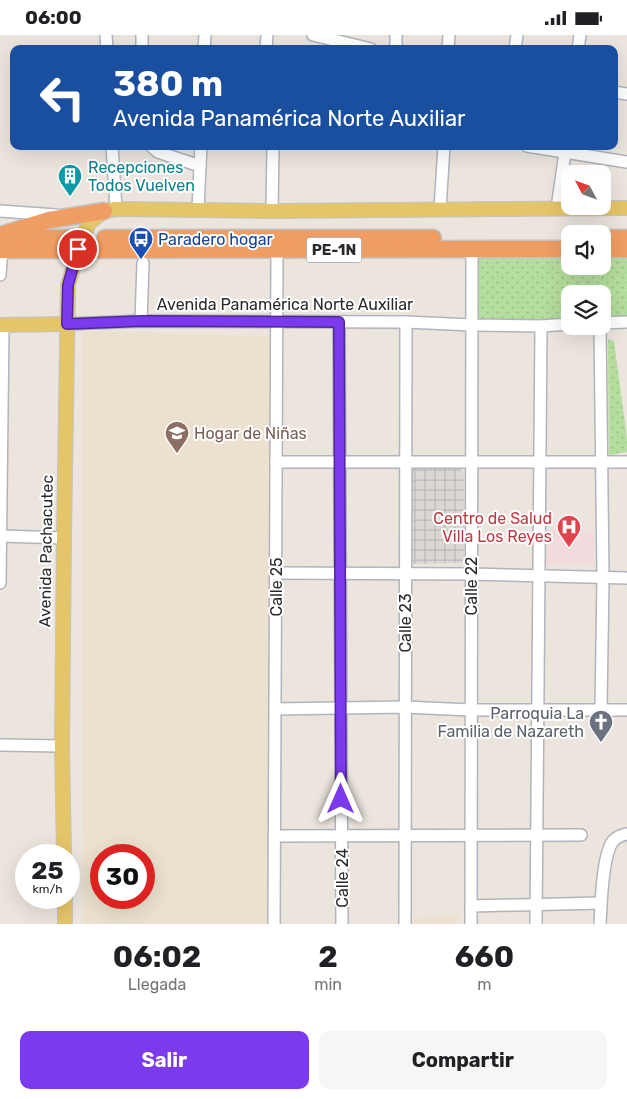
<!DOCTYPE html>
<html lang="es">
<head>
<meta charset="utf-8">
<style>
	:root { --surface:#fff; --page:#f6f6f6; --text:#202124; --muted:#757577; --accent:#7c3aed }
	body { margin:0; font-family:Rubik,sans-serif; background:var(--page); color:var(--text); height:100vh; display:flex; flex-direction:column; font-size:19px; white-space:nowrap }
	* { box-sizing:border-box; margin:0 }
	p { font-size:16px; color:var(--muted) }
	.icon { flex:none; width:28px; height:28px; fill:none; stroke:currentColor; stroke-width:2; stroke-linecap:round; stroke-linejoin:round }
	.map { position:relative; height:889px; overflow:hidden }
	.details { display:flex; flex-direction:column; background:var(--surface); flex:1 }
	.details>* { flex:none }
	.hud { position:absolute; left:10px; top:10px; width:608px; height:105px; border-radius:10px; box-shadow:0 5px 20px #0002; background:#1a4fa0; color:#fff; overflow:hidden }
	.needle { width:32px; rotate:311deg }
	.buttons { position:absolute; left:561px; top:130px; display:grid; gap:10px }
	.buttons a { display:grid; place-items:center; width:50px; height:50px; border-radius:10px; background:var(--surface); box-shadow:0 5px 20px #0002; font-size:25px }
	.speed { position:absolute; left:15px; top:809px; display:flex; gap:10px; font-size:25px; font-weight:700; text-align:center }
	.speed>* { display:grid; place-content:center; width:65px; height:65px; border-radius:50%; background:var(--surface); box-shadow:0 5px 20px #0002; line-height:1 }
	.speed small { font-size:12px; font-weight:400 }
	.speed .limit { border:8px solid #d22; background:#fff; color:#111 }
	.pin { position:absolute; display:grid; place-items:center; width:42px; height:42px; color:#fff; margin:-21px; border:2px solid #fff; border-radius:50%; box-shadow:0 1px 5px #0007 }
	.me { position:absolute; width:55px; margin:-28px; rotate:0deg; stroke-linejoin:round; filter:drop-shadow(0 0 4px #0008) }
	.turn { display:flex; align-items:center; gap:18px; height:105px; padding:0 20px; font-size:22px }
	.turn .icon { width:65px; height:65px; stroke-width:2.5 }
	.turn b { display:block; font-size:35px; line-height:42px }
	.eta { display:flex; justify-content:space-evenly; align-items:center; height:85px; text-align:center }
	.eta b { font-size:30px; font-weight:700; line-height:35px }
	.cta { display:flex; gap:10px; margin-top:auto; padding:10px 20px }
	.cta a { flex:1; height:58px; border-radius:10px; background:var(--accent); color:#fff; font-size:20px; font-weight:700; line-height:58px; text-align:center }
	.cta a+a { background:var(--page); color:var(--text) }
	.status { display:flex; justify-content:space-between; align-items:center; height:35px; padding:0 25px; background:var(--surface); direction:ltr }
	.status svg { height:14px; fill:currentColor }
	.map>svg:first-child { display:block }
	.education { fill:#ebe1ce; fill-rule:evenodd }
	.medical { fill:#f1dbdd }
	.park { fill:url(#park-dots) }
	.plaza { fill:url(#plaza-grid) }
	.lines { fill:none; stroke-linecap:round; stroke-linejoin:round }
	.minor-casing { stroke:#b1b4bc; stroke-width:14 }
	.major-casing { stroke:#c3c3c3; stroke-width:16 }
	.highway-casing { stroke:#c3c3c3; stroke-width:19 }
	.minor { stroke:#fff; stroke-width:11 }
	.major { stroke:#e5c569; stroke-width:14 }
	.highway { stroke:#f09d63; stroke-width:16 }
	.route-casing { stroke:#51269a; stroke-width:12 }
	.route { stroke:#7c3aed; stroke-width:9 }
	.labels { text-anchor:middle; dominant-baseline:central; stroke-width:4; stroke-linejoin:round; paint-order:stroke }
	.shield { fill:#fff; stroke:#6a6a6a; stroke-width:1 }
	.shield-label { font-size:15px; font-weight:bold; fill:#2a2a2a }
	.culture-label { font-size:16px; fill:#0d838f; stroke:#fff; text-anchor:start }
	.transit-label { font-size:16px; fill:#164399; stroke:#fff; text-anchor:start }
	.street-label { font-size:16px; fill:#2a2a2a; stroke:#fff }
	.education-label { font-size:16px; fill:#785e54; stroke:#fff; text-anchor:start }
	.health-label { font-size:16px; fill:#be3a42; stroke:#fff; text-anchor:end }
	.worship-label { font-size:16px; fill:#5b616d; stroke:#fff; text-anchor:end }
</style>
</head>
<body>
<div class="status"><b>06:00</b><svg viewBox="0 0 49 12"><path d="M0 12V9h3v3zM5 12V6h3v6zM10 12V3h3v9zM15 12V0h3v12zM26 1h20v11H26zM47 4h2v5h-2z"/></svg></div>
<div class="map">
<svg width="627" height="889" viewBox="0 0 627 889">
	<defs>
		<pattern id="park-dots" width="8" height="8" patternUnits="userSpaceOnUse" patternTransform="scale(1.25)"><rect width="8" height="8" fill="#b5dd9e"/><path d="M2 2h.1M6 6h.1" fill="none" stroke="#9cbe88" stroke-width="1.8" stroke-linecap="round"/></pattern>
		<pattern id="plaza-grid" width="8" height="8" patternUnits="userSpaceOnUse" patternTransform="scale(1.25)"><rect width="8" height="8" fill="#dbd8d4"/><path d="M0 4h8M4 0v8" fill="none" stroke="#bcbab6"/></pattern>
	</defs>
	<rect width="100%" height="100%" fill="#ebe5dd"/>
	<g class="education">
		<path d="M82,296l188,5 -2,588h-185zM101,820h43v42h-43z"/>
		<path d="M458,879v10h-45v-5z"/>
	</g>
	<path class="medical" d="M544,494l50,1v36l-50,-1z"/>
	<g class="park">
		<path d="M476,218l94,1v12h32l1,-12h24v63l-24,1 -1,-24h-32v25l-92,3 -3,-3z"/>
		<path d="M608,304l6,2 13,98v13l-18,3z"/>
	</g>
	<path class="plaza" d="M415,430l3,3 42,1 4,4v87l-2,3 -51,1 -2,-98z"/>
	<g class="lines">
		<defs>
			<g id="minor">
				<path d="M106,0l1,14"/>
				<path d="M313,0l58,14"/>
				<path d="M396,0v14"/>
				<path d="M142,14v-14"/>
				<path d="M204,14l1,-14"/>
				<path d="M266,14l1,-14"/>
				<path d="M448,14l1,-14"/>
				<path d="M515,14l2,-14"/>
				<path d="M578,14l2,-14"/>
				<path d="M614,57l13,2"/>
				<path d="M112,111l4,63"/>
				<path d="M151,111l7,6 42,14"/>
				<path d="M527,111l100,16"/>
				<path d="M557,173l9,-62"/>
				<path d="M198,174l3,-63"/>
				<path d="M440,174l4,-63"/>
				<path d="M0,176l56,4"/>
				<path d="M272,176l1,-65"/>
				<path d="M0,240l2,-25"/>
				<path d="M141,286l2,-58"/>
				<path d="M339,287l3,602"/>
				<path d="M602,288l25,-1"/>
				<path d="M67,289l74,-3 265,1 66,3 69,1 29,-2"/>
				<path d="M600,291l3,252 -2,130"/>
				<path d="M276,427h351"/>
				<path d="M1,501l63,2"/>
				<path d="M276,538l195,1 156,4"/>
				<path d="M0,548l3,-258"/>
				<path d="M275,674l130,-2 65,3h157"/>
				<path d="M0,710l62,1"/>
				<path d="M274,801l307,-1"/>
				<path d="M471,871l130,-3"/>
				<path d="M274,889l3,-674"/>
				<path d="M405,889l1,-602"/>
				<path d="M471,889l1,-675"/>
				<path d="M536,889l5,-598"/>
				<path d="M600,889c1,-18 2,-69 13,-83 4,-4 8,-6 14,-7"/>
			</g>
			<g id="major">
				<path d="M0,290l67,-1"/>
				<path d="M64,820l-2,-109 2,-208 4,-253 14,-47 8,-16 14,-11 12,-2 156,2 355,-3"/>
				<path d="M65,862v27"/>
			</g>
			<g id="highway">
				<path d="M4,199l45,-14 55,-9"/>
				<path d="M0,203h70"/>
				<path d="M105,203h328"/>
				<path d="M602,203h25"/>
				<path d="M602,214h25"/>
				<path d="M0,215l570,-1"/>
			</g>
		</defs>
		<use href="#minor" class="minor-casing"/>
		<use href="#major" class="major-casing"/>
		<use href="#highway" class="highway-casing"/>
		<use href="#minor" class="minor"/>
		<use href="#major" class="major"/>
		<use href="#highway" class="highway"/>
	</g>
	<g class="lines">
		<defs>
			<path id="route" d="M78,214l-10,36 -1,39 75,-3 197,1 2,477"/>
		</defs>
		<use href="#route" class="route-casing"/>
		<use href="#route" class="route"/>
	</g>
	<defs>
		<symbol id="building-pin" viewBox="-11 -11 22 30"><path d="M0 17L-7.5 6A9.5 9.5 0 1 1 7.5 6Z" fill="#0f9aa8" stroke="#fff"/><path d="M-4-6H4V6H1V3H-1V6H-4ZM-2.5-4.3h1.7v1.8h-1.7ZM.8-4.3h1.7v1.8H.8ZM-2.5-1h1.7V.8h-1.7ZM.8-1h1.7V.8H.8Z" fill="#fff"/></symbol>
		<symbol id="bus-pin" viewBox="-11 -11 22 30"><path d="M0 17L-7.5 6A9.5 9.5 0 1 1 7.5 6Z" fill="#1a4fb4" stroke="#fff"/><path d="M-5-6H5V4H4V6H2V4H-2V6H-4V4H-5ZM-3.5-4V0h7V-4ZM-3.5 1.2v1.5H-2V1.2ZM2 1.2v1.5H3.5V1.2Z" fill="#fff"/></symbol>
		<symbol id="school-pin" viewBox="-11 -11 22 30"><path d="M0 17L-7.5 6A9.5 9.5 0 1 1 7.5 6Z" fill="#8d6e63" stroke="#fff"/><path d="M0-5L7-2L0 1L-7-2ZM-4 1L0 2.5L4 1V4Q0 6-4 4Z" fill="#fff"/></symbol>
		<symbol id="hospital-pin" viewBox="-11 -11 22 30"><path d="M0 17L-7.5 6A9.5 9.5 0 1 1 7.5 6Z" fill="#e0444e" stroke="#fff"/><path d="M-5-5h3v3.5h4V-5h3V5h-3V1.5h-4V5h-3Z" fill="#fff"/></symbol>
		<symbol id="church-pin" viewBox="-11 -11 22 30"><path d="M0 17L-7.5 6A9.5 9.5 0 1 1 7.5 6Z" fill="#6b7280" stroke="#fff"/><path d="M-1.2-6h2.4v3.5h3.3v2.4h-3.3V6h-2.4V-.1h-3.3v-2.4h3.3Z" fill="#fff"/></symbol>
	</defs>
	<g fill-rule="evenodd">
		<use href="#building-pin" x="56" y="127" width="28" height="38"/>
		<use href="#bus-pin" x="127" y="190" width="28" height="38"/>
		<use href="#school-pin" x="163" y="384" width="28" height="38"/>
		<use href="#hospital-pin" x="555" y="478" width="28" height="38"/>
		<use href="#church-pin" x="587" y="673" width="28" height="38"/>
	</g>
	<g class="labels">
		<rect class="shield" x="306.5" y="202.5" width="55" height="25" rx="4"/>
		<g class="shield-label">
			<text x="334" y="215">PE-1N</text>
		</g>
		<g class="culture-label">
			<text x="88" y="132">Recepciones<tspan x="88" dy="18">Todos Vuelven</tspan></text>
		</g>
		<g class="transit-label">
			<text x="158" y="204">Paradero hogar</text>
		</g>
		<g class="street-label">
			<text x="285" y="269">Avenida Panamérica Norte Auxiliar</text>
			<text transform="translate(46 516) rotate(-89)">Avenida Pachacutec</text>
			<text transform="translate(471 551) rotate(-90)">Calle 22</text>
			<text transform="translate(276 552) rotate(-90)">Calle 25</text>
			<text transform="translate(405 588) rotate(-90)">Calle 23</text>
			<text transform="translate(342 843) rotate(-90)">Calle 24</text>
		</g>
		<g class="education-label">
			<text x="194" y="398">Hogar de Niñas</text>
		</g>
		<g class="health-label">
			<text x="552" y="483">Centro de Salud<tspan x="552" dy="18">Villa Los Reyes</tspan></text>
		</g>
		<g class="worship-label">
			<text x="584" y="678">Parroquia La<tspan x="584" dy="18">Familia de Nazareth</tspan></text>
		</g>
	</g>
</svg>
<div class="buttons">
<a><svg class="needle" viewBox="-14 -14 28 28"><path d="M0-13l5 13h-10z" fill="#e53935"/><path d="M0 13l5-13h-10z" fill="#757577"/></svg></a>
<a><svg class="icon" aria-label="sound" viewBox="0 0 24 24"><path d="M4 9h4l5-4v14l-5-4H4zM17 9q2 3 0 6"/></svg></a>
<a><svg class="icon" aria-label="layers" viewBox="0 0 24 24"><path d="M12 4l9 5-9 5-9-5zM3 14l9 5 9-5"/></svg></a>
</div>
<div class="speed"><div>25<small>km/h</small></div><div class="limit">30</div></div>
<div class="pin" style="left:78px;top:214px;background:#d93025"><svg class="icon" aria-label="arrive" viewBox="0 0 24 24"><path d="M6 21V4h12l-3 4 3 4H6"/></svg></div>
<svg class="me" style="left:341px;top:764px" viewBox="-20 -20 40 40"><path d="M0-17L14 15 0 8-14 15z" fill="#7c3aed" stroke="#fff" stroke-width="4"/></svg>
<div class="hud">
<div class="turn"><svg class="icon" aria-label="left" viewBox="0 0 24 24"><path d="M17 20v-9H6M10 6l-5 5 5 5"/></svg><div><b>380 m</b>Avenida Panamérica Norte Auxiliar</div></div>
</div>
</div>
<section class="details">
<div class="eta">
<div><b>06:02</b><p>Llegada</p></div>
<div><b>2</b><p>min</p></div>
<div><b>660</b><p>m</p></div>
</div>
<div class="cta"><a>Salir</a><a>Compartir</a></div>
</section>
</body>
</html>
